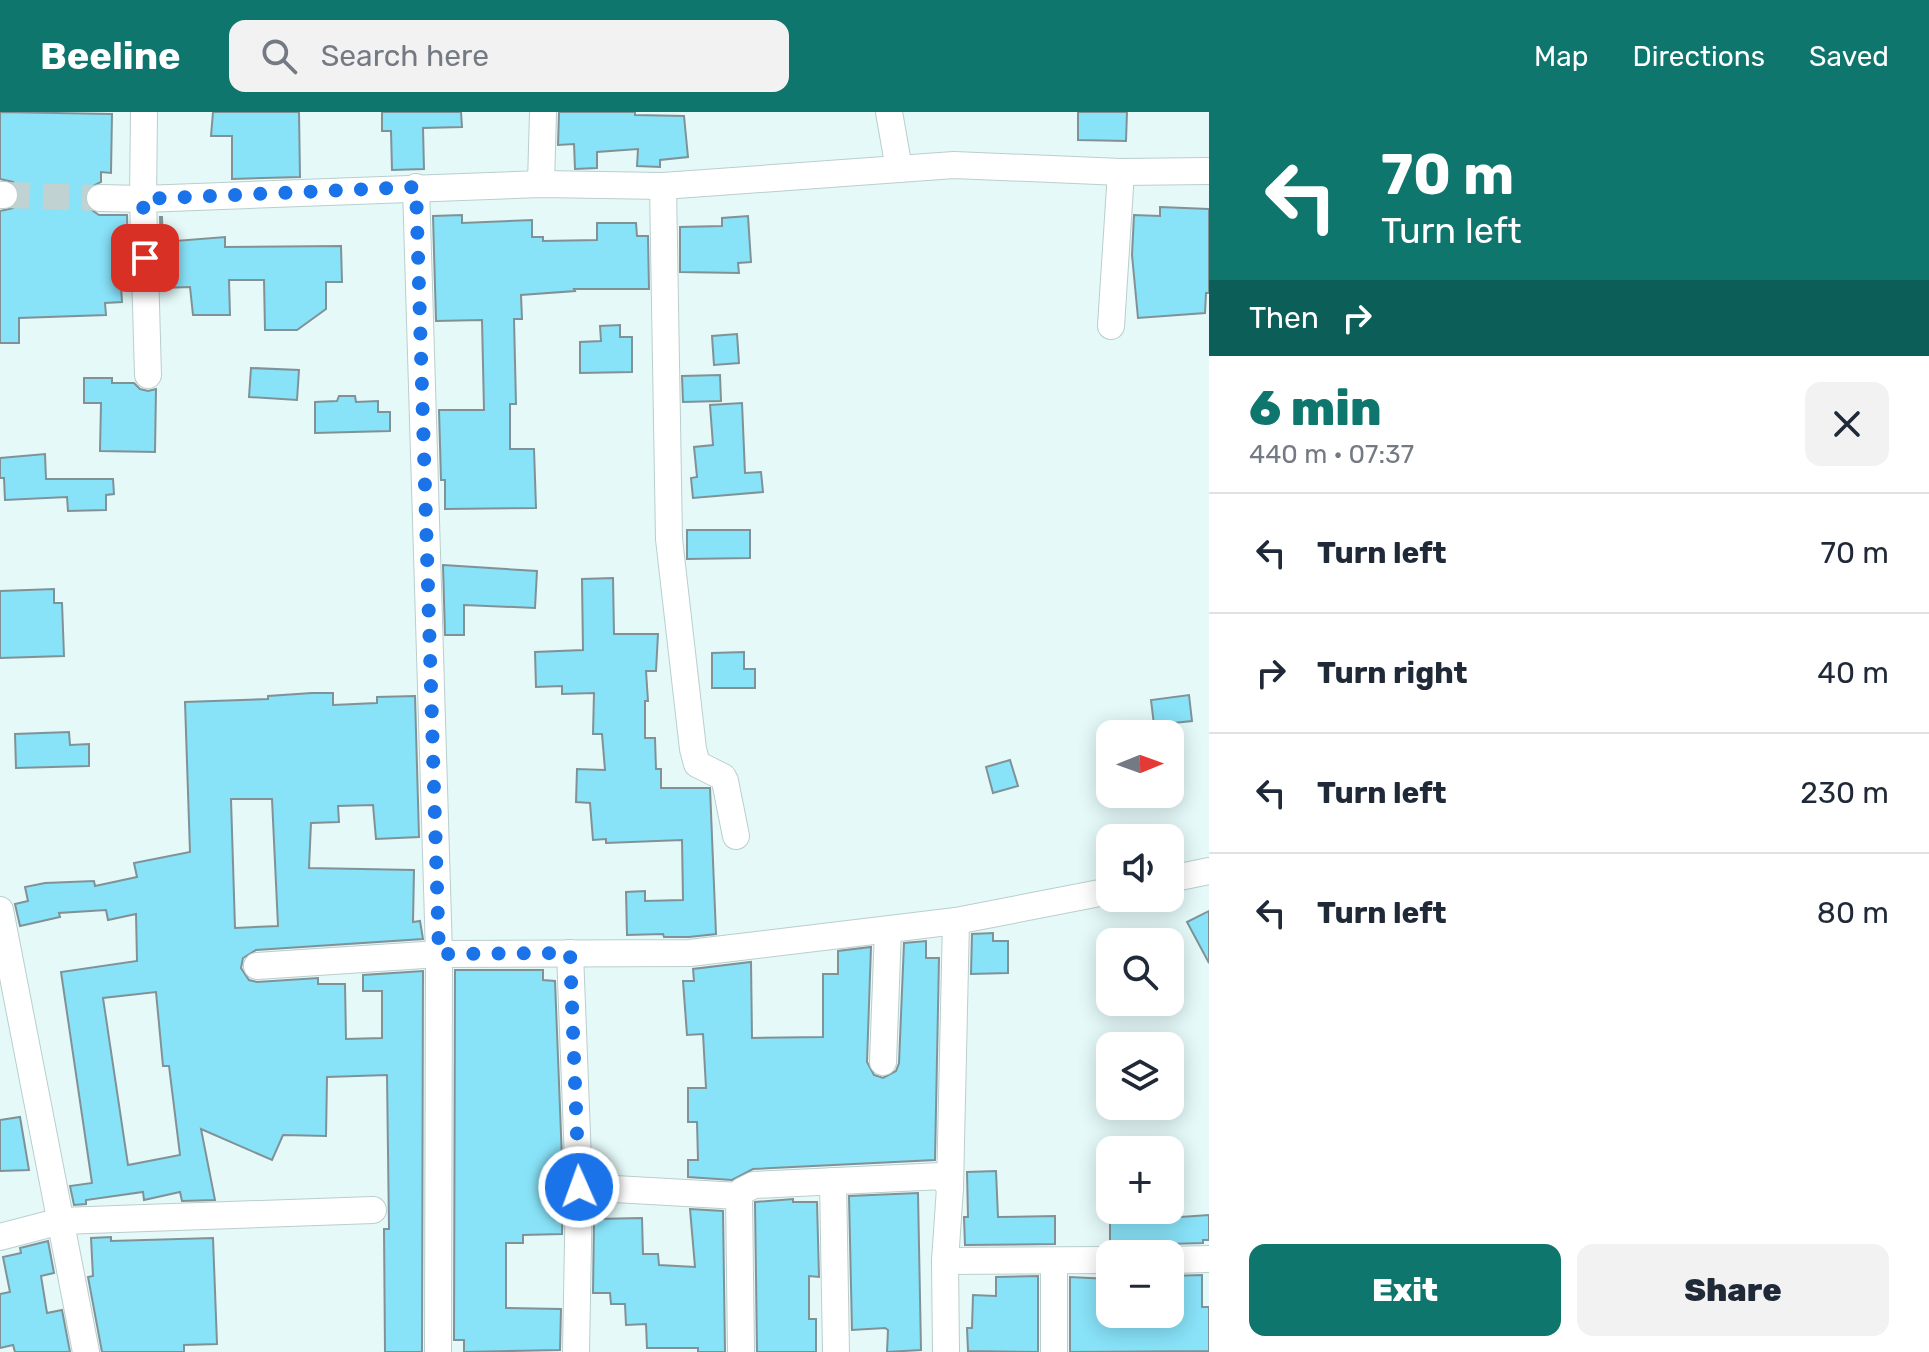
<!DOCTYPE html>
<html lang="en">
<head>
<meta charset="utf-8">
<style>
	:root { --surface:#fff; --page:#f2f2f3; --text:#1f2937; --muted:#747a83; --line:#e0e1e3; --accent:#0f766e }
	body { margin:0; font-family:Rubik,sans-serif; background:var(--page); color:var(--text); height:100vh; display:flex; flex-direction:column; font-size:30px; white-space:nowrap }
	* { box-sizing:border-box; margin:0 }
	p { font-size:26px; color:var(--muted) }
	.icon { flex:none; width:44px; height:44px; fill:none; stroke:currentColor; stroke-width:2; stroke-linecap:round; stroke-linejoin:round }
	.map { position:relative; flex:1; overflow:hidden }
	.sheet { display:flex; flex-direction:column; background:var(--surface); width:720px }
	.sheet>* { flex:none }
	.banner { background:#0f766e; color:#fff; overflow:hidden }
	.needle { width:52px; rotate:89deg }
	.buttons { position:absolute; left:1096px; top:608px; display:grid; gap:16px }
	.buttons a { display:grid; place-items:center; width:88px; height:88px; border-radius:16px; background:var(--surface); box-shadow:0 4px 20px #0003; font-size:40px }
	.pin { position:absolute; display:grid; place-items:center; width:68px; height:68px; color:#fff; margin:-34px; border-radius:16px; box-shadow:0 4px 12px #0006 }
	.me { position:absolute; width:88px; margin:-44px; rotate:358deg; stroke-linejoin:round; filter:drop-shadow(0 0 6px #0008) }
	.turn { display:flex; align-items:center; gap:28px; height:168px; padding:0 40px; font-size:36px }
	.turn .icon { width:104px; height:104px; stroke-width:2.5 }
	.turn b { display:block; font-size:56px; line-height:68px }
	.then { display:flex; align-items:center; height:76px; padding:0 40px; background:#0003; gap:16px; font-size:30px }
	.round { display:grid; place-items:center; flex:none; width:84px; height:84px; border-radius:16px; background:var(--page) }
	.headline { display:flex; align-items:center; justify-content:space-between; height:136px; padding:0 40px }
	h1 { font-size:48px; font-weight:800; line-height:60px; color:var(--accent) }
	.cta { display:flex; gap:16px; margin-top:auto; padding:16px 40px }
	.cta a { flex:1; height:92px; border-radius:16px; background:var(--accent); color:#fff; font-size:32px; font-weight:800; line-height:92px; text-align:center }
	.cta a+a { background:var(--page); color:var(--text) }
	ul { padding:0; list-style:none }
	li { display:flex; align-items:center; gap:24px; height:120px; padding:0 40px; border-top:2px solid var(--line) }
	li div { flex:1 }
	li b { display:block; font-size:30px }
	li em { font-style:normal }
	header { display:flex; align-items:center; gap:48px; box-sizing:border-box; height:112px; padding:0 40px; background:var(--accent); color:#fff }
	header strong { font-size:38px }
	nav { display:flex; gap:44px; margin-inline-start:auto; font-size:28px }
	.search { width:560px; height:72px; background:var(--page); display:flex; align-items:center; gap:20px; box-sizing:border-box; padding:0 28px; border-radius:16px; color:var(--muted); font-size:30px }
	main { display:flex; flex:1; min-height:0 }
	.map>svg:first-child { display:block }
	.building { fill:#88e2f8; stroke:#819297; stroke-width:2; fill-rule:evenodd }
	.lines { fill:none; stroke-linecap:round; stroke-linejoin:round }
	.street-tunnel { stroke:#c0d2d1; stroke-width:26; stroke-dasharray:26 13; stroke-linecap:butt }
	.street-casing { stroke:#bacecd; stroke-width:28 }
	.street { stroke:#fff; stroke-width:26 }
	.route { stroke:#1a73e8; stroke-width:14; stroke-dasharray:0 25.2 }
</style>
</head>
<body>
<header>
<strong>Beeline</strong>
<div class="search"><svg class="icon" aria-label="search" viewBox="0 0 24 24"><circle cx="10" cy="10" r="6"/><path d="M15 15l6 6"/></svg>Search here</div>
<nav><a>Map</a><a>Directions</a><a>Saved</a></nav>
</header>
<main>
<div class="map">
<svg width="1209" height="1240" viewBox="0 0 1209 1240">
	<rect width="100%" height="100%" fill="#e4f9f8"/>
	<g class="building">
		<path d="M0,0l112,2 -1,59 -10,-1v10l-14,7 -3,9 2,8 13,9h28l2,70h-8l1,17 -17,1 1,12 -87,3v25h-19v-132l13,-3 7,-12 -2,-8 -5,-6 -13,-3z"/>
		<path d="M213,0h86l1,65 -68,2v-43h-21z"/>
		<path d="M382,0h79l1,15 -39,1 1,41 -32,1 -1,-39h-9z"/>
		<path d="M559,0h76v3l49,1 4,41 -28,3v7l-23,-1 1,-17 -41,3v16l-22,1 -1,-25 -16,1z"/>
		<path d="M1078,0h49l-1,29 -48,-1z"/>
		<path d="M1160,95l49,2v84h-3l-1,20 -67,5 -6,-63 2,-40 26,1z"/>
		<path d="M462,103v8l70,-3v17h11v4l54,-1v-17h39l1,13h11l1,53h-75l1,2 -54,4 1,24h-8l2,85h-6v45h24l2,59 -91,1v-29h-4l-2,-70h45l-2,-90 -46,1 -3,-105z"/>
		<path d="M748,104l3,46 -13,1 1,10 -59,-1v-45l42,-1v-8z"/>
		<path d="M160,105h2l1,25 62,-5v10l116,-1 1,36h-16v27l-29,21h-32l-1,-50h-35l1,35h-37l-3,-28 -28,1z"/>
		<path d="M620,213v12h12v35l-52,1v-31l21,-1 -1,-15z"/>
		<path d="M737,222l2,29 -25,2 -2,-29z"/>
		<path d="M251,256l48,2 -2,30 -48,-3z"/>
		<path d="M720,263l1,26 -38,1 -1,-26z"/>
		<path d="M84,266h28v5h22l6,6 8,2 8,-2 -1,63 -55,-1 1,-48h-17z"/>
		<path d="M339,284h16l1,6 22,-1v11h12v19l-75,2v-31l22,-1z"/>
		<path d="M742,291l3,70 16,-1 2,20 -70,6 -2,-20 6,-1 -3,-30 19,-2 -3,-40z"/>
		<path d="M45,342l1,25h67l1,15 -8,1v15l-38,1 -1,-14 -62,3 -1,-22h-4v-20z"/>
		<path d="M687,418h63v28l-63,1z"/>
		<path d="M443,453l94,6 -2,37 -71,-3v30h-19z"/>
		<path d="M613,466l1,56h44l-2,37h-10l2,30h-3v37h10l1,31h5v19h49l6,146 -27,3h-25l-1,-3 -36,1 -1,-43 19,-1v10l38,-1 -1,-60 -76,3v-4l-13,1 -3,-37 -14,-1 1,-33 28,1 -3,-36h-9l1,-41 -32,1v-8l-26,1 -1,-35 48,-2 -1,-71z"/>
		<path d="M54,477v14h8l2,53 -64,2v-67z"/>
		<path d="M744,540v17h11v19h-43v-35z"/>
		<path d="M312,581h21v12l44,-2v-6l38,-1 4,141 -43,2 -3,-34 -35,1 1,16 -28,1 -2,45 105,2 -1,52 7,-1 3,18 -167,11 -13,8 -2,10 8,12 8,2 61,-4v6h27l1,55 36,-1v-47h-19v-16l60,-4 -1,381h-37l-1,-123h5l-2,-154 -60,2 -1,59 -43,-1 -11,25 -71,-31 14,71 -33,1 -2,-9 -36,8 -1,-8 -57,8v4l-12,1 -4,-19 22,-3 -31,-211 76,-11 -1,-47 -28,6 -2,-10 -47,3 1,4 -40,9 -5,-22 13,-3 -3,-14 20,-4 49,-2 1,5 42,-9 -3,-14 56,-11 -5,-150 83,-3v-3zM231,687h41l6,127 -43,2zM156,880l7,74h6l11,89 -52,10 -25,-167z"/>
		<path d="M1189,583l3,26 -38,4 -3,-25z"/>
		<path d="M69,620l1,13 19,-1v22l-73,2 -1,-34z"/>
		<path d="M1010,648l8,26 -25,7 -7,-26z"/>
		<path d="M1209,799v52l-22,-41z"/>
		<path d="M993,821v8h15v32l-37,1 1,-40z"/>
		<path d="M926,829v17h13l-4,202 -182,9 -21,11 -44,-3v-17h10l-1,-38h-9v-34h18l-3,-54 -16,1 -4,-54h11l-1,-12 58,-7 1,76 71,-1v-63h15v-23l33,-4 -4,115 7,13 9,3 13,-7 3,-8 5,-120z"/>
		<path d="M455,858h88v10l12,1 8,204 -1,49 -39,1v8h-17v65l55,1 -1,41 -96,2v-12h-10z"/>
		<path d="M20,1005l9,53 -29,1v-51z"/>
		<path d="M996,1059l2,46 57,-1v28l-90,1 -1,-28h4l-1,-45z"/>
		<path d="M918,1081l3,157 -34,2 1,-22 -3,-2 -33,2 -3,-134z"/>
		<path d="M793,1087v3h24l2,75 -10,-1v43h7v33h-59l-2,-150z"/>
		<path d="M690,1097l33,2 2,141h-27v-4h-51l-1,-24 -20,1 -1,-21h-14l-1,-11h-17l1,-74 48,-1 1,36h15l1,11 36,2z"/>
		<path d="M1166,1098v8l43,-3v25h-6v3l-34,1 -11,6v-2l-37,1 -11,-5v-22h28l-1,-11z"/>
		<path d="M111,1125v4l102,-3 4,106 -33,1v7h-82l-14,-75 5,-1 -2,-38z"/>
		<path d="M48,1129l6,32 -13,3 6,37 15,-3 8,42h-55l-2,-7 -13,3v-54l10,-2 -7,-35 18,-4 -1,-5z"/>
		<path d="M1202,1163v32h7v44l-139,1v-75l40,2v35h60v-38z"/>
		<path d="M1038,1164v76l-70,-1 -1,-23h5l1,-33 23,1v-19z"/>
	</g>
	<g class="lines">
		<path class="street-tunnel" d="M4,83l96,3"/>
		<defs>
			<g id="street">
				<path d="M144,0l-1,87 5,176"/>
				<path d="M889,0l10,57"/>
				<path d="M541,72l2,-72"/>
				<path d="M663,74l6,353 24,210 4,15 26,13 2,4 11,55"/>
				<path d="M416,75l23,767 -1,398"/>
				<path d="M0,83h4"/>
				<path d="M100,86l43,1 398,-15 122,2 291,-21 167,7 88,-1"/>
				<path d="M1111,214l10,-154"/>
				<path d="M1170,767l39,-8"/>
				<path d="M0,798l86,442"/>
				<path d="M570,841l9,234 -3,165"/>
				<path d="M257,854l182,-12 251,-1 266,-32 154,-30"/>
				<path d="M883,950l5,-132"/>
				<path d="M833,1069l3,171"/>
				<path d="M579,1075l160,9"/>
				<path d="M950,1076l6,-267"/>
				<path d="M0,1125l61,-16 312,-11"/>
				<path d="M1170,1148l39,-1"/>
				<path d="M945,1149l165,-1"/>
				<path d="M1054,1149v91"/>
				<path d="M741,1240l-2,-156 3,-5 12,-6 188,-9 8,12 -5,73 1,91"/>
			</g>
		</defs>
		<use href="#street" class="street-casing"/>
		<use href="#street" class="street"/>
	</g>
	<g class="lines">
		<path class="route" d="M145,146l-2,-59 273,-12 23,767 131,-1 9,234"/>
	</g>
</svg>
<div class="buttons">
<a><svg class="needle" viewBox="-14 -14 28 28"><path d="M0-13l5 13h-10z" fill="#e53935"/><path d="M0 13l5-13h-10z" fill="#747a83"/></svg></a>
<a><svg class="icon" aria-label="sound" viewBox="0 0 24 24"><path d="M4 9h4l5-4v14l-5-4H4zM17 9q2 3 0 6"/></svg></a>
<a><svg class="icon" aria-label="search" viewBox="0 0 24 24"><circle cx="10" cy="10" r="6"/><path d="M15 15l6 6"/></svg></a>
<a><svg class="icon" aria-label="layers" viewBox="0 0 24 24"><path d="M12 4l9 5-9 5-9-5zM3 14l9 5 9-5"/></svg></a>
<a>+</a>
<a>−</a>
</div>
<div class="pin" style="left:145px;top:146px;background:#d93025"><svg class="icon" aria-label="arrive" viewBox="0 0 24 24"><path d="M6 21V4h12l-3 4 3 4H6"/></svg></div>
<svg class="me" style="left:579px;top:1075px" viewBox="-20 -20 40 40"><circle r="17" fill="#1a73e8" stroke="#fff" stroke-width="3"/><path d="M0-11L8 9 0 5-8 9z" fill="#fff"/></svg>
</div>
<section class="sheet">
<div class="banner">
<div class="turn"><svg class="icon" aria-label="left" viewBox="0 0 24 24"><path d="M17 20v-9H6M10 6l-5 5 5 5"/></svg><div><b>70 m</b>Turn left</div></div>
<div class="then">Then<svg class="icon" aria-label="right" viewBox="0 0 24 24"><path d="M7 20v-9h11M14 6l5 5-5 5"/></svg></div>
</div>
<div class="headline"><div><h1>6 min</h1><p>440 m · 07:37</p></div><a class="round"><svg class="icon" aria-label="close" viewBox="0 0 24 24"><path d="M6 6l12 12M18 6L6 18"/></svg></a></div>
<ul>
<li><svg class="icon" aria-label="left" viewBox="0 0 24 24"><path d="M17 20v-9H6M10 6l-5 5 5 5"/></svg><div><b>Turn left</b></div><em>70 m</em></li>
<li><svg class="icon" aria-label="right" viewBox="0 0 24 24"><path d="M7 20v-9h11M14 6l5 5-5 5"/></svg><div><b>Turn right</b></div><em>40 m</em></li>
<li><svg class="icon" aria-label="left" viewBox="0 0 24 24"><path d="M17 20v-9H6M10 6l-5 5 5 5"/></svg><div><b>Turn left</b></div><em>230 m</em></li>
<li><svg class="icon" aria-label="left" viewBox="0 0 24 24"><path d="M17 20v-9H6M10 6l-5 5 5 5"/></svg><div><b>Turn left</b></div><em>80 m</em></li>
</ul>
<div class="cta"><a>Exit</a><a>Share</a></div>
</section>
</main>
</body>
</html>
